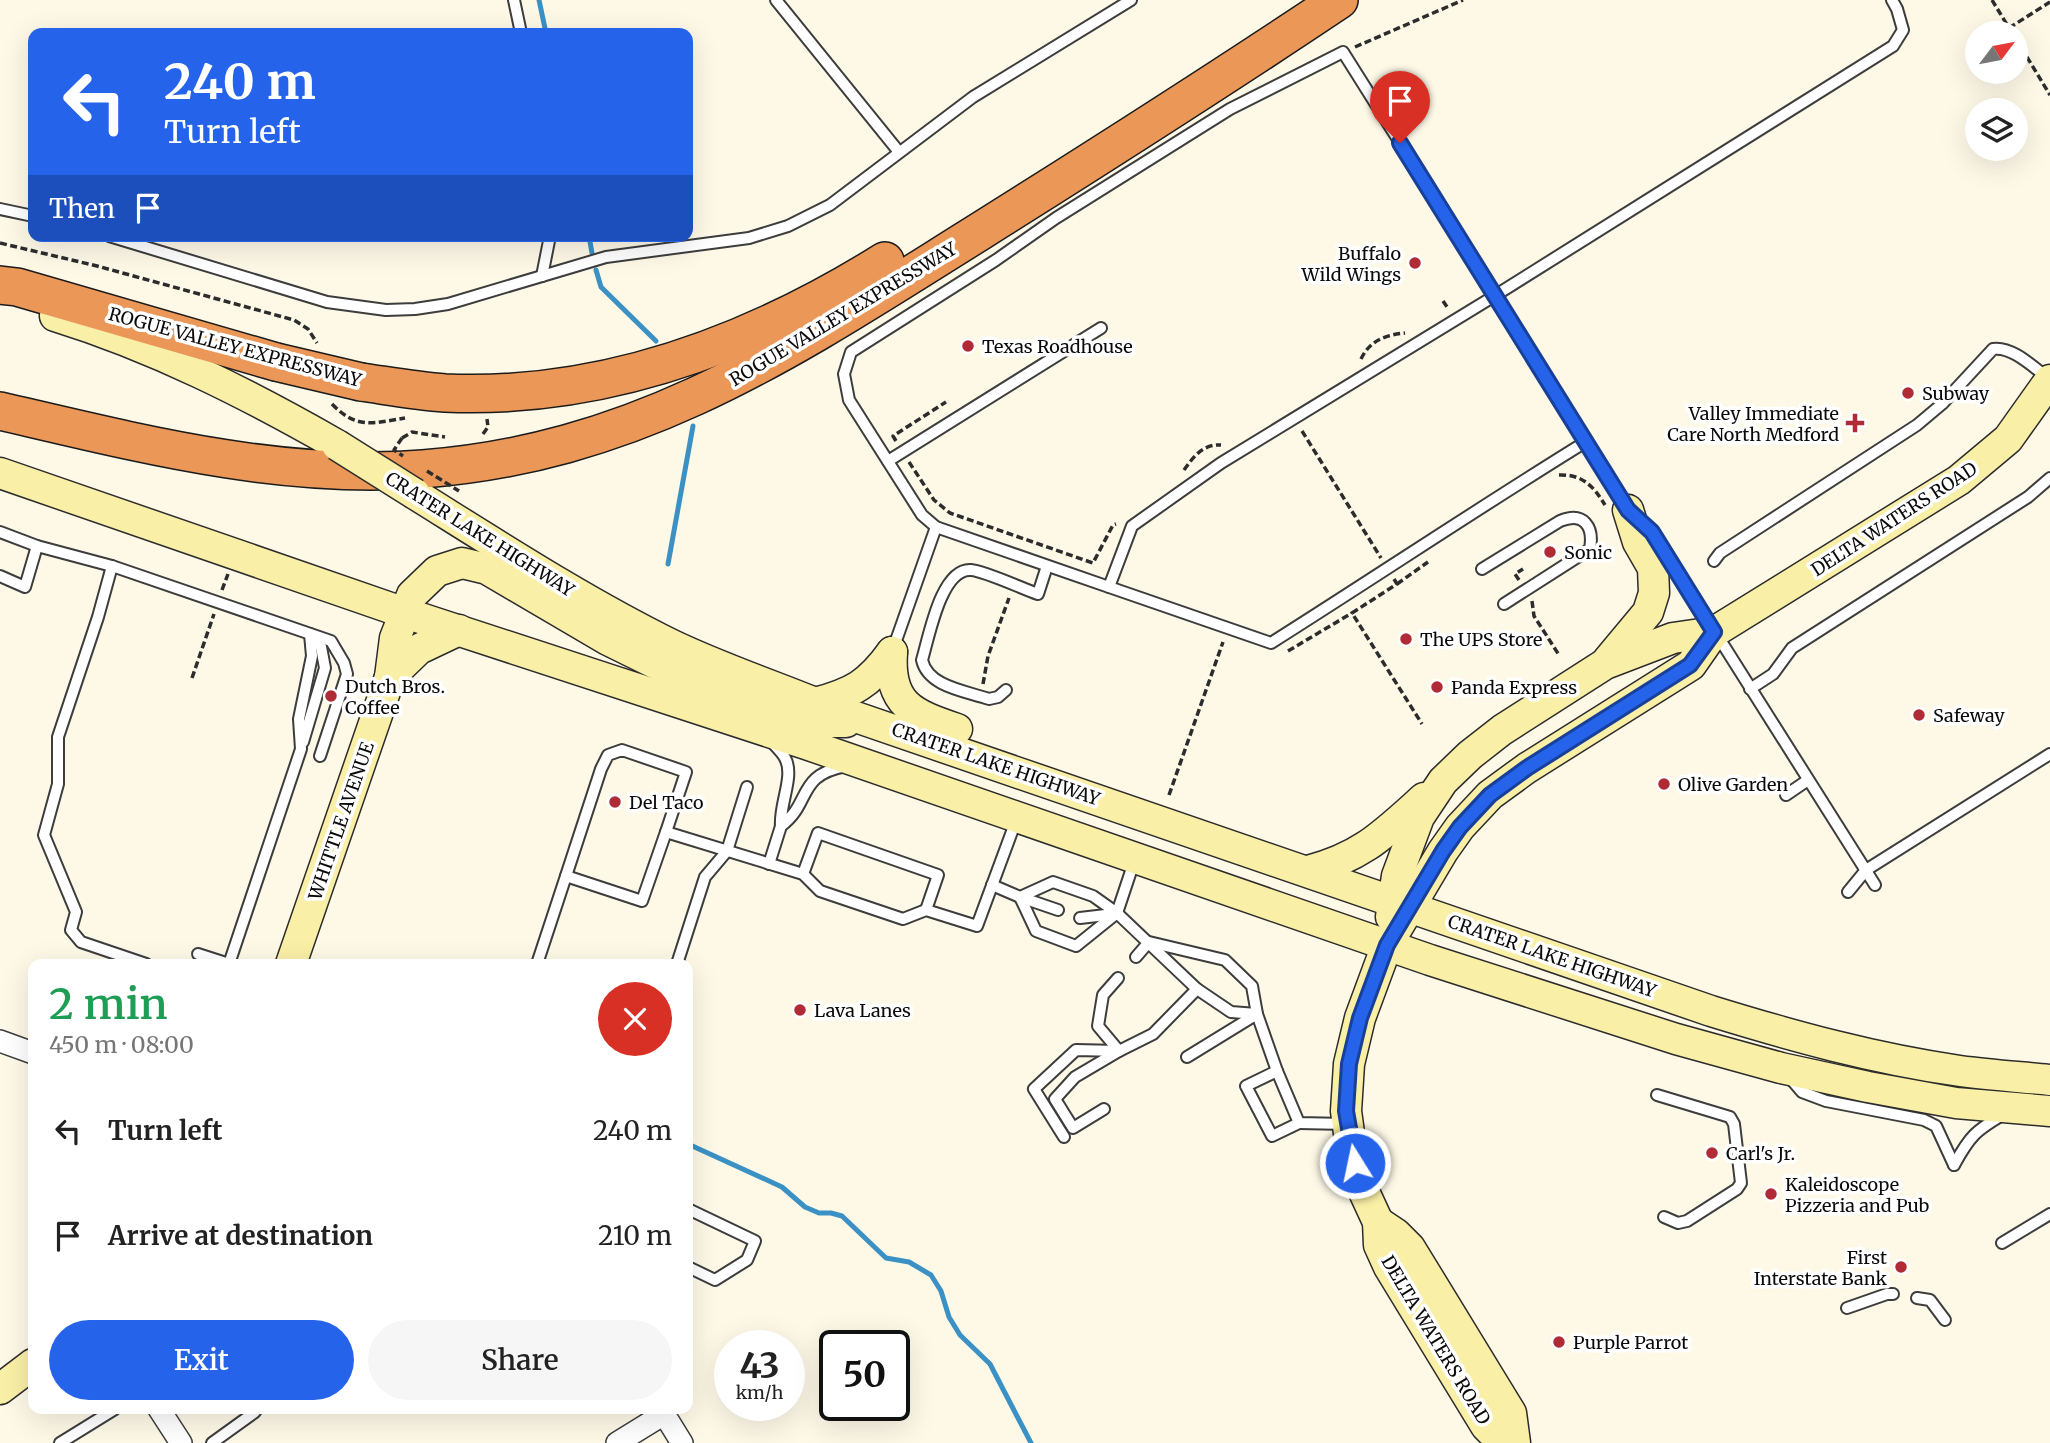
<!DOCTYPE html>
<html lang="en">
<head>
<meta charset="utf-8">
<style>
	:root { --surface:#fff; --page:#f6f6f6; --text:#222; --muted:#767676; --accent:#2563eb }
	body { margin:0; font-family:Merriweather,serif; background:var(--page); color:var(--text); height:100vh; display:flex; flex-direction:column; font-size:26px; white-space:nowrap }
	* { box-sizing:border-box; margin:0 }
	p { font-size:23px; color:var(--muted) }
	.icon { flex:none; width:38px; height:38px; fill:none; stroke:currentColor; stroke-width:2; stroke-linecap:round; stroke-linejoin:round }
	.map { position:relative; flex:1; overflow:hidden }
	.details { position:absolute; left:28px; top:959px; width:665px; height:455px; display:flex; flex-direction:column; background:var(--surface); border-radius:14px; box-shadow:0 7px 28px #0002 }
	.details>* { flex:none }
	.top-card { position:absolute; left:28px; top:28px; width:665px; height:214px; border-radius:14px; box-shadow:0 7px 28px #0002; background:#2563eb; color:#fff; overflow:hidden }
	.needle { width:46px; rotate:58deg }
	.fabs { position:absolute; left:1965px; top:21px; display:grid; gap:14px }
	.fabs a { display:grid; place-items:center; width:63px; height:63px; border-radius:50%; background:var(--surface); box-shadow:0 7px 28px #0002; font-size:35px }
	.speed { position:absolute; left:714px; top:1330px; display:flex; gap:14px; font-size:35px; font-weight:700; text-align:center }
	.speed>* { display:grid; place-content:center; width:91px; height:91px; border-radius:50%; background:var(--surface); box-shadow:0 7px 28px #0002; line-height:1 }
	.speed small { font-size:18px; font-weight:400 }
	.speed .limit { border:4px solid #111; border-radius:10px; background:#fff; color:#111 }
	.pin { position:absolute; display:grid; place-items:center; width:60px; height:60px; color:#fff; margin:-72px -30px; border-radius:50% 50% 50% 0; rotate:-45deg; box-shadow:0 0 7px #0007 }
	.pin .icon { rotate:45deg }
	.me { position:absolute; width:77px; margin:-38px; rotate:350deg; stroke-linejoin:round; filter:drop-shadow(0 0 5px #0008) }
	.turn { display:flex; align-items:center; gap:24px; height:147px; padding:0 21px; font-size:32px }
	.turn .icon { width:91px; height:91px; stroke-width:2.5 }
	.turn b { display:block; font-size:49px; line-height:60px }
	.then { display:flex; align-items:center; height:66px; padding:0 21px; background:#0003; gap:14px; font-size:26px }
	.round { display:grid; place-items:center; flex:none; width:74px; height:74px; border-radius:37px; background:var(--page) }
	.summary { display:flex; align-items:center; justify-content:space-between; height:119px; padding:0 21px }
	h1 { font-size:42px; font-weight:600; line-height:52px; color:#1e9e55 }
	.primary-button { display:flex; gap:14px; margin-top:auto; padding:14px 21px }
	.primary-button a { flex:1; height:80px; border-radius:42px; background:var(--accent); color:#fff; font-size:28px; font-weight:600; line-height:80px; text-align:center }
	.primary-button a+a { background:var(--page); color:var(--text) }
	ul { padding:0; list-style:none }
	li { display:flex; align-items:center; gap:21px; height:105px; padding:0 21px }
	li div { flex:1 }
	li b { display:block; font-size:26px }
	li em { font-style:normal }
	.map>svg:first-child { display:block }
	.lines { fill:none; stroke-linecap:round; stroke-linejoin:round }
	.stream { stroke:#3b91c4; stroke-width:5 }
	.lane-casing { stroke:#3d3d3d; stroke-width:14 }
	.street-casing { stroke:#3d3d3d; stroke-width:24 }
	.secondary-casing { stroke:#2c2c2c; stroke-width:33 }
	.highway-casing { stroke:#1b1b1b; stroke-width:40 }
	.path { stroke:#2c2c2c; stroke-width:3.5; stroke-dasharray:7 3.5; stroke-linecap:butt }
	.lane { stroke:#fff; stroke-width:10 }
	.street { stroke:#fff; stroke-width:21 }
	.secondary { stroke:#faefa6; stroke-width:30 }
	.highway { stroke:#eb9758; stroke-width:37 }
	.secondary-bridge-casing { stroke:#2c2c2c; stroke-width:33; stroke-linecap:butt }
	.highway-bridge-casing { stroke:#1b1b1b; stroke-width:40; stroke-linecap:butt }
	.path-bridge { stroke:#2c2c2c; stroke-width:3.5; stroke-dasharray:7 3.5; stroke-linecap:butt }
	.secondary-bridge { stroke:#faefa6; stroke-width:30 }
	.highway-bridge { stroke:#eb9758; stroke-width:37 }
	.route-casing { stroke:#184099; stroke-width:18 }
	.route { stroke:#2563eb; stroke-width:12 }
	.poi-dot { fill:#b02b35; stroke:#fff; stroke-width:2.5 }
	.labels { text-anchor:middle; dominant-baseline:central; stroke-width:7; stroke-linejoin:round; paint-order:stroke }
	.poi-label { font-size:18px; fill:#0a0a0a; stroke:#fff; text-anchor:start }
	.street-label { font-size:18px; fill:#0a0a0a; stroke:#fff }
</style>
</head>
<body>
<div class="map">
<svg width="2050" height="1443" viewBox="0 0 2050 1443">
	<rect width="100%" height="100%" fill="#fef9e7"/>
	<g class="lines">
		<g class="stream">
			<path d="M539,0l7,33"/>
			<path d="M589,236l3,17"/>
			<path d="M596,270l5,17 55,54"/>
			<path d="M668,564l25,-138"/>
			<path d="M688,1144l94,43 23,20 14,6h12l11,3 44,42 23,4 22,13 10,16 8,26 11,18 30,29 41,79"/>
		</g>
		<defs>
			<g id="lane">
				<path d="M514,0l7,33"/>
				<path d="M776,0l123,152"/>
				<path d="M0,209l33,7"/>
				<path d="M109,236l218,66 59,8 29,-1 33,-5 158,-47 143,-19 39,-12 42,-21 143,-108 158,-97"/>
				<path d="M542,276l8,-40"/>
				<path d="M1587,441c-107,66 -210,135 -316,202l-162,-56 23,-61 89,-63 275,-168 397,-249 10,-16 -6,-21 -5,-9"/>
				<path d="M888,461l213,-133"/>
				<path d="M1642,523l10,9 223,353"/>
				<path d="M936,527l-14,-12 -73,-115 -5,-26 7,-22 145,-92 60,-42 174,-109 113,-57 153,243 132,215"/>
				<path d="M0,532l37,14 75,20"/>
				<path d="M1714,561l6,-8 197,-128 25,-21 51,-55c19,-3 40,18 55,29"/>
				<path d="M1482,569l78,-48c24,-10 34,6 30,28l-86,55"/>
				<path d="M0,576l25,11 12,-41"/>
				<path d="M892,652l44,-125 173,60"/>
				<path d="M1750,689l23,-15 19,-26 236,-151 22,-19"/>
				<path d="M1006,690l-8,7 -9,2c-23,-8 -61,-12 -67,-39 7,-23 19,-92 49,-90 14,1 52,19 67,24l9,-28"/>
				<path d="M770,740c5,6 12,12 15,18 10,18 -6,46 -4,68 31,-23 15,-51 65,-60"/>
				<path d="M303,742l22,-74 -4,-21 -9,-11"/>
				<path d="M1786,795l22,-15"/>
				<path d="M769,864l12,-38"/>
				<path d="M803,874l15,-41 120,42 -12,35"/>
				<path d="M566,876l35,-107 7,-14 14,-5 64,22 -20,60 137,42 17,17 83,28 23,-9 51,16 40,-108"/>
				<path d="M992,885l28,12 33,-15 40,14 24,17 80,76 34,23 26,2 20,57 22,52 47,1"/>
				<path d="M1848,892l18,-22 184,-116"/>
				<path d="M1020,897l16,34 40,15 41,-33 18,-54"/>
				<path d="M1020,897l38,13"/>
				<path d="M1080,918l34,-4"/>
				<path d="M198,954l31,10"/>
				<path d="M1136,957l13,-15 76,18 27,26 5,28 -70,43"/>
				<path d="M146,964l-65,-22 -10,-12 5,-18 -32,-77 14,-51v-47l40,-120 14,-51 219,75 13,22 3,11 -27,82"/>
				<path d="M229,964l72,-215 -2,-30 13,-63 -2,-22"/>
				<path d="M537,964l29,-88 76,25 24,-69"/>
				<path d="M677,964l28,-87 22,-26 20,-64"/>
				<path d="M1277,1071l-31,15 26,50 27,-13"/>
				<path d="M1790,1078l12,14 24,9 98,19 12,6 18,39"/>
				<path d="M1657,1095l73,22 4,7 7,59 -4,6 -50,32 -9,2 -14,-6"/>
				<path d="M1104,1109l-31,19 -18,-29 20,-22 44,-26 -21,-25 5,-31 15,-17"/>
				<path d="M1064,1137l-30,-48 42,-39 43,1 34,-17 44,-45"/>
				<path d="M1954,1165c16,-29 21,-34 50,-51"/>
				<path d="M688,1209l67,32 -8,19 -32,20 -27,-13"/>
				<path d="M2002,1243l48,-29"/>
				<path d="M1917,1298l13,2 15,20"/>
				<path d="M1847,1308l40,-14h6"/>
				<path d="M60,1443l55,-34"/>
				<path d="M212,1443l43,-31 -1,-3"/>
			</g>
			<g id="street">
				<path d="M0,1041l33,12"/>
				<path d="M159,1409l22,34"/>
				<path d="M661,1409l21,34"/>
				<path d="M617,1443l47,-29"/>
			</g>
			<g id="secondary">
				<path d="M55,316c100,31 191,77 282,129"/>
				<path d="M0,473l405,140 401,131 624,216 246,79 105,29 87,19 88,16 94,8"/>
				<path d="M415,494c85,53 168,107 257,151 46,22 96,39 143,58l896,308c81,25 164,48 249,60 30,4 60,6 90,9"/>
				<path d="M892,652c-4,53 21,62 65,77"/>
				<path d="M1608,660l40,-48 6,-19 -1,-25 -15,-26 -10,-32"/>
				<path d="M390,677l29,-28 40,-19"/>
				<path d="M815,703c38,-10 54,-19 77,-51"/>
				<path d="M1308,871c54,-14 76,-37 116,-73"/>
				<path d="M1391,917l6,-41 22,-59 24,-36 27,-26 32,-25 103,-66 68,-26 41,-6"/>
				<path d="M291,964l99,-287 5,-39 17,-43 25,-24 25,-8 25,6 121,71 67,33 78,32 54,17h39"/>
				<path d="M1378,1222l18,12 14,14 101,165 4,30"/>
				<path d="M0,1389l33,-25"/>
				<path d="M1514,1443l-17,-6 -11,-11 -97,-159 -10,-22 -1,-23 -18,-39 -9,-35 -5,-37 3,-47 11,-46 27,-73 56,-94 17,-24 30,-32 37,-27 164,-103 23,-33 245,-152 49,-41 42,-59"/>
			</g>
			<g id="highway">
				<path d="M0,285l17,2 259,75"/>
				<path d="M361,382c28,4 56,9 84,11 159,7 307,-49 440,-132"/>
				<path d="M0,411c138,32 280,69 423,58 221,-17 375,-124 556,-237 121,-76 242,-153 360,-232"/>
			</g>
		</defs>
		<use href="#lane" class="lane-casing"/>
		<use href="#street" class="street-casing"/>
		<use href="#secondary" class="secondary-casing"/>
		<use href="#highway" class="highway-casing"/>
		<g class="path">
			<path d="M1992,0l20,33"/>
			<path d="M2009,28l41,-26"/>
			<path d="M2016,39l34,56"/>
			<path d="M1355,47l108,-47"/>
			<path d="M0,243l97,23 197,54 14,9 9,14"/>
			<path d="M1443,301l4,6 -3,1"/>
			<path d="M1361,359c9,-19 25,-24 44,-26"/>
			<path d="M332,404c25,26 42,19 73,14"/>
			<path d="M1302,431l79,127"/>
			<path d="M483,434l5,-7 -1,-8"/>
			<path d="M402,438l10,-6 33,5"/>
			<path d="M896,441l-3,-5 53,-34"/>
			<path d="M909,462l25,38 16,13 143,50 20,-38 3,-1"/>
			<path d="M1184,470c10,-14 19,-26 37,-25"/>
			<path d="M1559,475c24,-1 35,12 46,30"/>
			<path d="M1394,579l3,5 -45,29 70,111"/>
			<path d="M1519,580l-4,-6 8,-5"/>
			<path d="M1397,584l31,-22"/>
			<path d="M222,590l6,-16"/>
			<path d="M1532,601l2,15 25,39"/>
			<path d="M1288,651l64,-38"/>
			<path d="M192,678l22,-64"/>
			<path d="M983,684l5,-28 21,-58"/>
			<path d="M1169,795l54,-153"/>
		</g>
		<use href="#lane" class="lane"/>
		<use href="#street" class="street"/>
		<use href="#secondary" class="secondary"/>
		<use href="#highway" class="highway"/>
		<defs>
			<path id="secondary-bridge" d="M337,445l78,49"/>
			<path id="highway-bridge" d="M276,362l85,20"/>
		</defs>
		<use href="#secondary-bridge" class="secondary-bridge-casing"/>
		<use href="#highway-bridge" class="highway-bridge-casing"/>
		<g class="path-bridge">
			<path d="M402,438l-8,12 9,6"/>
			<path d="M427,471l32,20"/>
		</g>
		<use href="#secondary-bridge" class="secondary-bridge"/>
		<use href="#highway-bridge" class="highway-bridge"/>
	</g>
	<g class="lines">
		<defs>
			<path id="route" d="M1355,1163l-9,-52 3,-47 11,-46 27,-73 56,-94 17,-24 30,-32 37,-27 163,-103 24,-33 -62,-100 -24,-22 -228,-367"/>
		</defs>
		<use href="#route" class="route-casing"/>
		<use href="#route" class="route"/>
	</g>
	<g class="poi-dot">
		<circle cx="1415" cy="263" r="7"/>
		<circle cx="968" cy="346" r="7"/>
		<circle cx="1908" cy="393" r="7"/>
		<path d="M1851.5 412.5h7v7h7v7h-7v7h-7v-7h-7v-7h7z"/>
		<circle cx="1550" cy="552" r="7"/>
		<circle cx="1406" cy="639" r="7"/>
		<circle cx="1437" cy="687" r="7"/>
		<circle cx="331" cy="696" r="7"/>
		<circle cx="1919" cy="715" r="7"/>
		<circle cx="1664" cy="784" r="7"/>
		<circle cx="615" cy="802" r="7"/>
		<circle cx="800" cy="1010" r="7"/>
		<circle cx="1712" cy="1153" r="7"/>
		<circle cx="1771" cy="1194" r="7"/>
		<circle cx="1901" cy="1267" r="7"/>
		<circle cx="1559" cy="1342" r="7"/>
	</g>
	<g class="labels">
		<g class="poi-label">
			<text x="1401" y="253" text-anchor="end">Buffalo<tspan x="1401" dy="21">Wild Wings</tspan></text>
			<text x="982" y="346">Texas Roadhouse</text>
			<text x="1922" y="393">Subway</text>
			<text x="1839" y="413" text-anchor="end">Valley Immediate<tspan x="1839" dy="21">Care North Medford</tspan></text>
			<text x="1564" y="552">Sonic</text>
			<text x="1420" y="639">The UPS Store</text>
			<text x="345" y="686">Dutch Bros.<tspan x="345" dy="21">Coffee</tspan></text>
			<text x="1451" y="687">Panda Express</text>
			<text x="1933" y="715">Safeway</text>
			<text x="1678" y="784">Olive Garden</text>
			<text x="629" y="802">Del Taco</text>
			<text x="814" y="1010">Lava Lanes</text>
			<text x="1726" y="1153">Carl's Jr.</text>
			<text x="1785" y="1184">Kaleidoscope<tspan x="1785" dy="21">Pizzeria and Pub</tspan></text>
			<text x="1887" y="1257" text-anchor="end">First<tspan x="1887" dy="21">Interstate Bank</tspan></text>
			<text x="1573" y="1342">Purple Parrot</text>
		</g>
		<g class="street-label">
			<text transform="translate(843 314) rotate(-31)">ROGUE VALLEY EXPRESSWAY</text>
			<text transform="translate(235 347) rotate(15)">ROGUE VALLEY EXPRESSWAY</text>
			<text transform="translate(1894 519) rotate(-33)">DELTA WATERS ROAD</text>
			<text transform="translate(480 534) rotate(32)">CRATER LAKE HIGHWAY</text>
			<text transform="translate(996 764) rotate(19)">CRATER LAKE HIGHWAY</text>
			<text transform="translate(341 821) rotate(-71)">WHITTLE AVENUE</text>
			<text transform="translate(1552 956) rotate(19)">CRATER LAKE HIGHWAY</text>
			<text transform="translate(1436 1340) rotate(59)">DELTA WATERS ROAD</text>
		</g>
	</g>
</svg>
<div class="fabs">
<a><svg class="needle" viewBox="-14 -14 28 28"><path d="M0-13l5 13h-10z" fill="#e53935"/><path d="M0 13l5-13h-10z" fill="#767676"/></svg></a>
<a><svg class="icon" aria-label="layers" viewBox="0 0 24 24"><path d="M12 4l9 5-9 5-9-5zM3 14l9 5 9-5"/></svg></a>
</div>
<div class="speed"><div>43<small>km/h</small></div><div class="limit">50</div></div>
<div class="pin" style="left:1400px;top:143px;background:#d93025"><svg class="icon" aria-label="arrive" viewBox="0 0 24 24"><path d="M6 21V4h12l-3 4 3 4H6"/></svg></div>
<svg class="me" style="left:1355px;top:1163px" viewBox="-20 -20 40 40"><circle r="17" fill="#2563eb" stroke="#fff" stroke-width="3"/><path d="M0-11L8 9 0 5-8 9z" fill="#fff"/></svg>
<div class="top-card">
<div class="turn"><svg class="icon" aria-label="left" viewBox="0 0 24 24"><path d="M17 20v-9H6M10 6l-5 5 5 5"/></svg><div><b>240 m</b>Turn left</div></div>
<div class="then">Then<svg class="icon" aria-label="arrive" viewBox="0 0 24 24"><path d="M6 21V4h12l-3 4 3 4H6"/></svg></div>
</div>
<section class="details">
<div class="summary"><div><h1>2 min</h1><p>450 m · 08:00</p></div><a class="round" style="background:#d93025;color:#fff"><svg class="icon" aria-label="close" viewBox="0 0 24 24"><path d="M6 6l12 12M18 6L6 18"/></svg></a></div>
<ul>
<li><svg class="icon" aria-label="left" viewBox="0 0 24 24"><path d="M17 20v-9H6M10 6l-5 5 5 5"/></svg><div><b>Turn left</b></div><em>240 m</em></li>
<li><svg class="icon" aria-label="arrive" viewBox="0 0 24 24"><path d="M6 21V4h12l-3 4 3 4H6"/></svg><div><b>Arrive at destination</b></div><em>210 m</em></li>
</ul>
<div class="primary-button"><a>Exit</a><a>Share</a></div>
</section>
</div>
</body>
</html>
